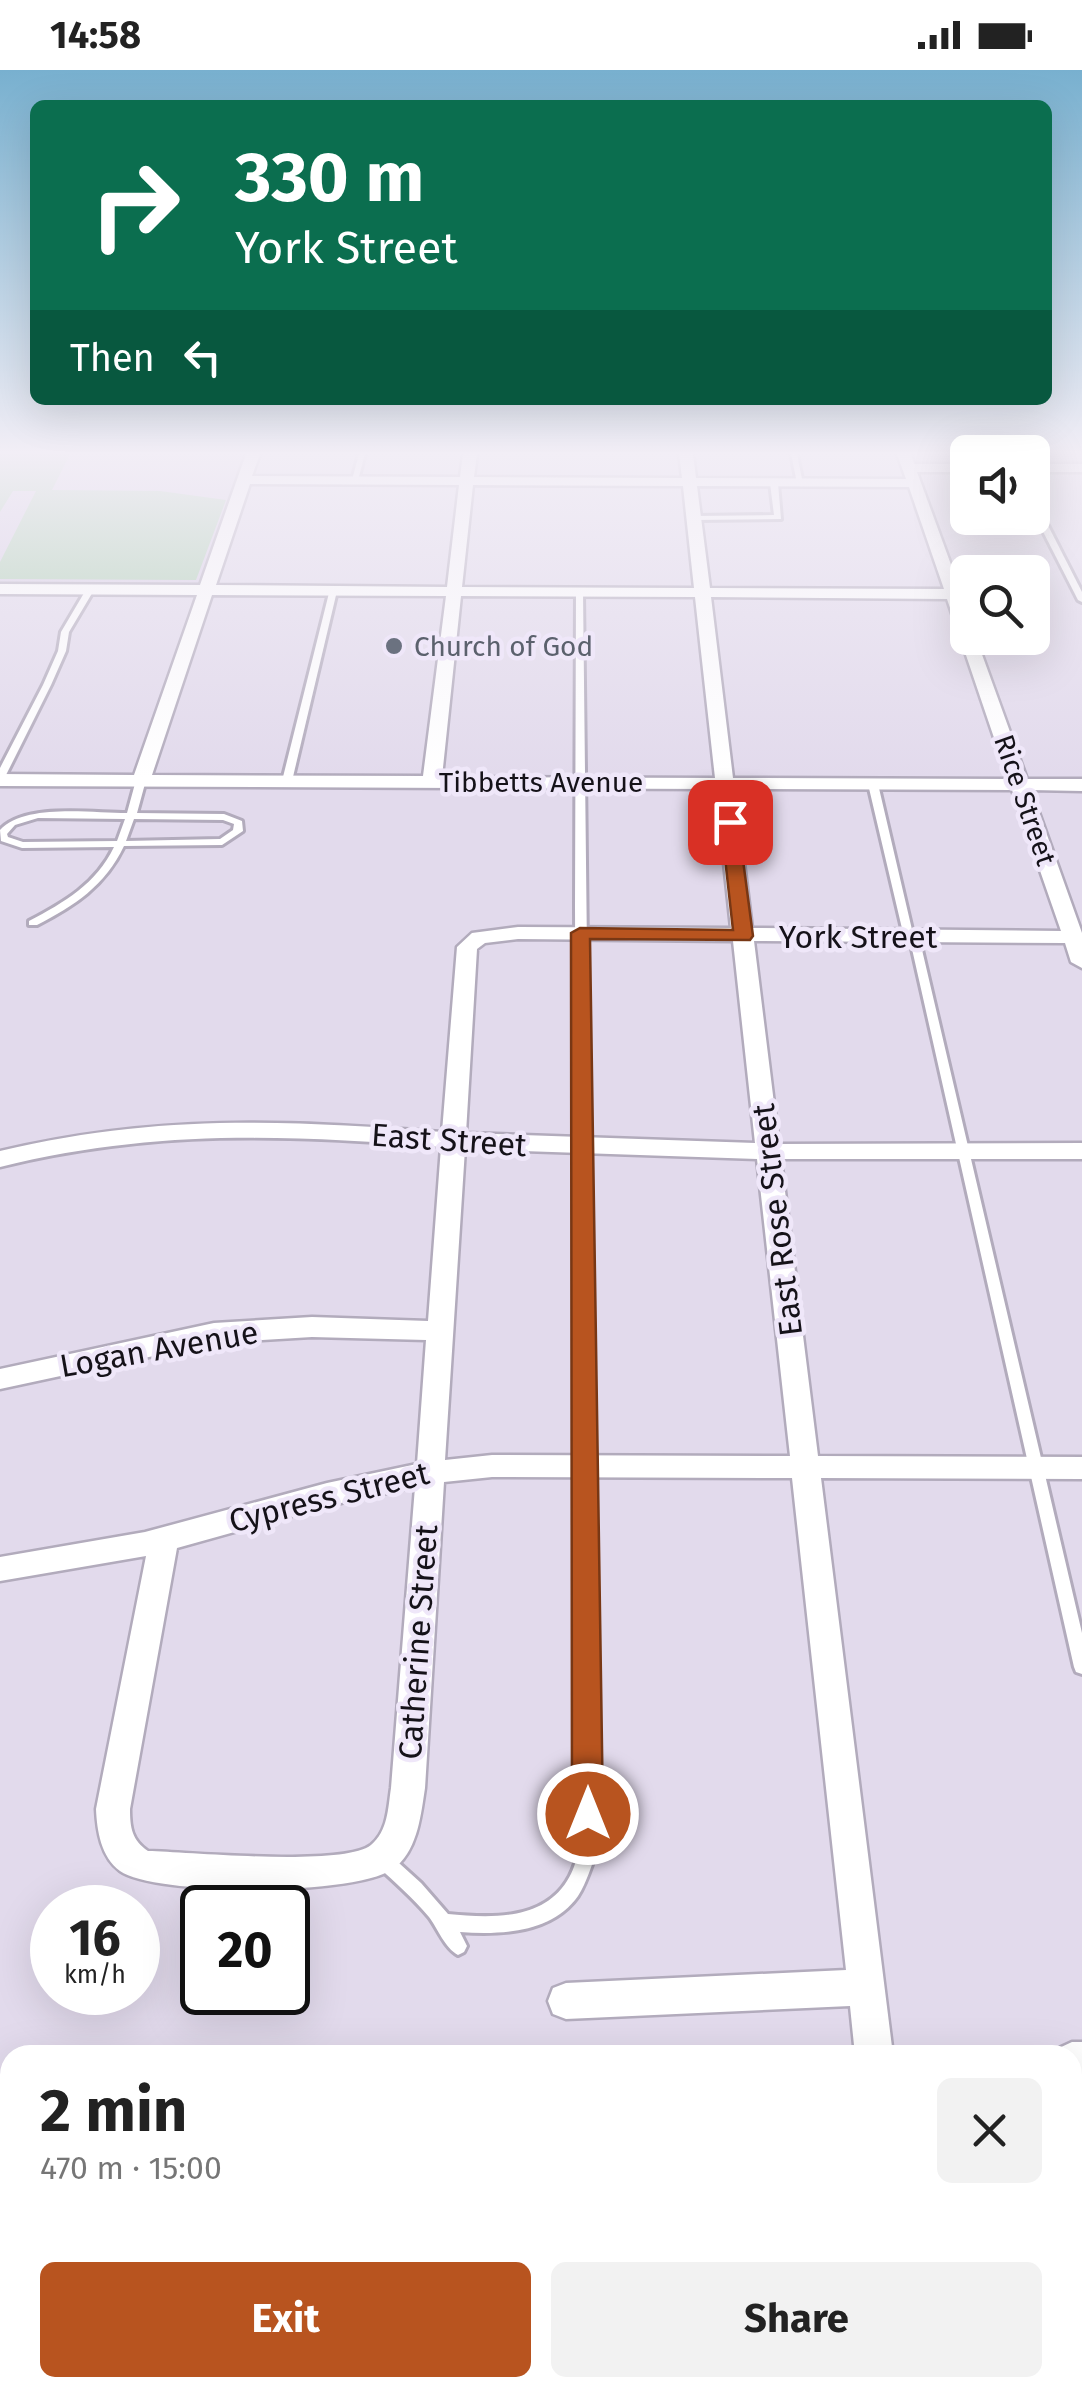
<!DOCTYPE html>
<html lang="en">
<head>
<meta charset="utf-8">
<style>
	:root { --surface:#fff; --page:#f2f2f2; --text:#222; --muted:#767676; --accent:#b8541f }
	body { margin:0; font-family:"Fira Sans",sans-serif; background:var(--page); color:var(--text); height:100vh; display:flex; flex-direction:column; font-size:38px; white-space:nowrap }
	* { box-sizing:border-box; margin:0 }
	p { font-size:32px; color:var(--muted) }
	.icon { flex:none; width:55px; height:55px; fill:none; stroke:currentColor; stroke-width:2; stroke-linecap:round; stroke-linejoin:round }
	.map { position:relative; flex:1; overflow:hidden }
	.panel { position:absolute; left:0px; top:1975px; width:1082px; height:352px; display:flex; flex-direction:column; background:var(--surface); border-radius:30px 30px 0 0; box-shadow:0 10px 40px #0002 }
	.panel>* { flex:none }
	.top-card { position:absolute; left:30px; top:30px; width:1022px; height:305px; border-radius:15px; box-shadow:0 10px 40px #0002; background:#0b6e4f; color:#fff; overflow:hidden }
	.buttons { position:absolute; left:950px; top:365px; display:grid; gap:20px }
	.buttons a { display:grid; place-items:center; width:100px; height:100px; border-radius:15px; background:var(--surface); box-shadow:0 10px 40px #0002; font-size:50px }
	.speed { position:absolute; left:30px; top:1815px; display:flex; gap:20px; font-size:50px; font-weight:700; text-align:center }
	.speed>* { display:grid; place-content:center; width:130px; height:130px; border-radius:50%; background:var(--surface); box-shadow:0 10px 40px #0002; line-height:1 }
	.speed small { font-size:25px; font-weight:400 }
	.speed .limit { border:5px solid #111; border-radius:15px; background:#fff; color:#111 }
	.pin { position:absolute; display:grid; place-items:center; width:85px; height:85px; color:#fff; margin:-42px; border-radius:20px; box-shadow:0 5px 15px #0006 }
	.me { position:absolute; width:110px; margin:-55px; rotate:0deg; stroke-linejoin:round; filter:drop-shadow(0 0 8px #0008) }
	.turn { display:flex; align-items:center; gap:35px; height:210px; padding:0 40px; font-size:45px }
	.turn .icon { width:130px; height:130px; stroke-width:2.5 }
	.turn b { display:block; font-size:70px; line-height:85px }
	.then { display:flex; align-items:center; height:95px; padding:0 40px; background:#0003; gap:20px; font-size:38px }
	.round { display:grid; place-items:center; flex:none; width:105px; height:105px; border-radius:15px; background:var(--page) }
	.head { display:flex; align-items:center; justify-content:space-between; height:170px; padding:0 40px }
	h1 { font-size:60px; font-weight:700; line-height:75px }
	.primary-button { display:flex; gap:20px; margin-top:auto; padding:20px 40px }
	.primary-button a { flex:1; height:115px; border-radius:15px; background:var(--accent); color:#fff; font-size:40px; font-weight:700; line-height:115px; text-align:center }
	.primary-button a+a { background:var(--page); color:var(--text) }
	.status { display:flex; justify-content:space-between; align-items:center; height:70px; padding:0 50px; background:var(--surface); direction:ltr }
	.status svg { height:28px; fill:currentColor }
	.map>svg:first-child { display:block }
	.built { fill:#d8cee6 }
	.green { fill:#aaceb0 }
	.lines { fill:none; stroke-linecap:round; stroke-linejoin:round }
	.service-casing { stroke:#b2abbc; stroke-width:6 }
	.minor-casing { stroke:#b2abbc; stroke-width:5 }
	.service { fill:#fff; fill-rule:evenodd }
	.minor { fill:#fff; fill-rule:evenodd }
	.route { fill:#b8541f; stroke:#783714; stroke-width:2.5 }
	.worship-dot { fill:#6b7280; stroke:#efe7f9; stroke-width:4 }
	.labels { text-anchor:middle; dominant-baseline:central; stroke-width:9; stroke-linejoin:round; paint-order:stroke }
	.far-worship-label { font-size:28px; fill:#5b616d; stroke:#efe7f9; text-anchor:start }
	.far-street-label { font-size:28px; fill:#151219; stroke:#efe7f9 }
	.street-label { font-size:32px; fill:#151219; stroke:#efe7f9 }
</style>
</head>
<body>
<div class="status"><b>14:58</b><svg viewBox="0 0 49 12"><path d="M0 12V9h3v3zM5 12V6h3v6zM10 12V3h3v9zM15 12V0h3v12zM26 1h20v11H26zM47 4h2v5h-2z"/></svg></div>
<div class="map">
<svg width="1082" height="2326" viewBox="0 0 1082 2326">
	<rect width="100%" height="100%" fill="#e2daec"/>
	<path class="built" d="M0,384h253l-47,137 -206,-2z"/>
	<path class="green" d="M0,384h70l-18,36 108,1 66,9 -30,80 -196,-1v-17l36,-71h-23l-13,21z"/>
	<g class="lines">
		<defs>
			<g id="service">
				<path d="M359,384h6l-7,26 -3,2 -3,-2z"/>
				<path d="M791,384h6l6,30 -6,-1z"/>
				<path d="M774,411l4,2 3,36 -87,1 -4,-2 4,-2 80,-1 -4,-32z"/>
				<path d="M1032,430l4,2 46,90v10l-4,-2 -46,-90z"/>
				<path d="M87,518l7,2 -25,42 -3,19 -15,34 -46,92 -5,3v-12l43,-83 15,-34 3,-19z"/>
				<path d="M330,519l7,2 -45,190 -5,3 -5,-3z"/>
				<path d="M576,520l7,2 14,1259c-6,15 -10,31 -19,45 -26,37 -77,39 -118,36l7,14 -3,6 -6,3c-13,-7 -20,-26 -29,-38 -16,-19 -34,-35 -52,-51l-3,-6 3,-6 6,-2 6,2 32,29 27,31c41,4 94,7 119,-33 6,-9 9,-20 12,-30l-4,-945z"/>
				<path d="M141,707l5,3 -9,33 87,1 18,7 1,10 -21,14 -98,1c-19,40 -50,60 -87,79h-8v-4c36,-19 67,-37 85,-74l-92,1 -21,-7 -1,-11c25,-27 91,-17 127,-17l9,-33zM38,748l87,1 -8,22 -94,1 -15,-5 -1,-3 8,-9zM134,749l89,1 11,4 -1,6 -13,9 -94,2z"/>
				<path d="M873,711l5,3 35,150 6,3 163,696v41l-6,-2 -2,-5 -164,-727 -6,-3 -36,-153z"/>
			</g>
			<g id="minor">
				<path d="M246,384h14l-8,22 208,1 3,-23h14l-3,23 208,1 -3,-24h14l3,24 210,1 -9,-25h14l3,10h54v8h-51l51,139v27h8l51,141h55v12l-51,-1 51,143v35l-11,-6 -6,-19 -311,-2 25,203 303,-1v16h-301l37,297 264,1v22l-261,-1 72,577h-38l-5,-49 -284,13 -13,-5 -5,-13 5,-13 13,-5 280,-13 -54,-492 -300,-1 -48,5 -19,306c-4,26 -7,59 -28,78 -32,31 -242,30 -277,5 -19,-14 -23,-40 -24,-62l50,-253 -146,25v-24l145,-25 182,-49 90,-19 9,-124 -114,-3 -98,6 -214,46v-20l214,-46 98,-6 116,4 13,-174c-158,-12 -285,-18 -441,20v-16c156,-37 284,-31 442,-19l15,-185 15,-14 46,-6 213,1 -15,-139 -716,-3v-12l134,1 63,-180 -197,-1v-10l200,1zM250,414l209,1 -12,102 -231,-2zM473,415l210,1 11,102 -232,-1zM697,416l212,1 35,102 -234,-1zM212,525l234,1 -23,180 -271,-1zM461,526l234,1 20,181 -273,-1zM711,527l236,2 61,180 -275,-1zM735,719l277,1 49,141 -309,-3zM518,869l215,2 22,202 -289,-10 11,-184 8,-6zM465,1079l292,10 33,297 -298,-1 -47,5zM415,1417l-24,301c-3,20 -3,43 -20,57 -28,22 -181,7 -223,6 -16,-11 -18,-23 -18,-42l47,-261 150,-42z"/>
				<rect x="1032" y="394" width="50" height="8"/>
				<path d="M1072,1972h10v38h-10v-25h-16l3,-7z"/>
			</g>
		</defs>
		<use href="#service" class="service-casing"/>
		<use href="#minor" class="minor-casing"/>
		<use href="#service" class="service"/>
		<use href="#minor" class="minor"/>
	</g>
	<linearGradient id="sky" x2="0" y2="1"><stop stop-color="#78b0cf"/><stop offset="0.54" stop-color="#f2eef6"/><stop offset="1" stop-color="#f2eef6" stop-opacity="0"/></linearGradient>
	<rect width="1082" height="709" fill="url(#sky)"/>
	<path class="route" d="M730,747l8,5 15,114 -3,4 -160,-1 13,875 -5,10 -10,4 -11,-4 -5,-10 -1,-881 9,-5 153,2 -12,-108z"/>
	<circle class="worship-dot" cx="394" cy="576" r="10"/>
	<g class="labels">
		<g class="far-worship-label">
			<text x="414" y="576">Church of God</text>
		</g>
		<g class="far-street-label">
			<text x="541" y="712">Tibbetts Avenue</text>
			<text transform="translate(1025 730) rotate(71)">Rice Street</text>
		</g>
		<g class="street-label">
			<text x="858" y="867">York Street</text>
			<text transform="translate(449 1070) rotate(4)">East Street</text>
			<text transform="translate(777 1150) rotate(-97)">East Rose Street</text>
			<text transform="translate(159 1279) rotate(-10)">Logan Avenue</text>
			<text transform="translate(329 1427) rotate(-14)">Cypress Street</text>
			<text transform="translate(418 1572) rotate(-86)">Catherine Street</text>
		</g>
	</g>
</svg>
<div class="buttons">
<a><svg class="icon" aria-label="sound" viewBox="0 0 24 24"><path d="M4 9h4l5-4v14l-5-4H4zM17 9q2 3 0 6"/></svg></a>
<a><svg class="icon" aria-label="search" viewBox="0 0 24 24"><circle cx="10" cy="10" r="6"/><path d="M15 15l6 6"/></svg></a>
</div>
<div class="speed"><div>16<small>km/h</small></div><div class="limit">20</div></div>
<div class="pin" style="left:730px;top:752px;background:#d93025"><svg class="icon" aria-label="arrive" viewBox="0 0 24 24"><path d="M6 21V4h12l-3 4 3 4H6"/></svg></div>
<svg class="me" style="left:588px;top:1744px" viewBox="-20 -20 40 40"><circle r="17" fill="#b8541f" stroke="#fff" stroke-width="3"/><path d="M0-11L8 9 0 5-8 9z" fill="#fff"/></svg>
<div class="top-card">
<div class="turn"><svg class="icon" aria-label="right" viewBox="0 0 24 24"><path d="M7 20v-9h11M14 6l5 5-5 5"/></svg><div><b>330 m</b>York Street</div></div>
<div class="then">Then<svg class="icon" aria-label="left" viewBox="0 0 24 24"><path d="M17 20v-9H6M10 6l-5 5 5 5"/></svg></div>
</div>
<section class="panel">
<div class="head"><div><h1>2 min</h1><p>470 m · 15:00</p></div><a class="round"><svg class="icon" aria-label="close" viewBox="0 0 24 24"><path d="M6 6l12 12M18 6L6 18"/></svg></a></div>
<div class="primary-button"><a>Exit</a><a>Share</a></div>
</section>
</div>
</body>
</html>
